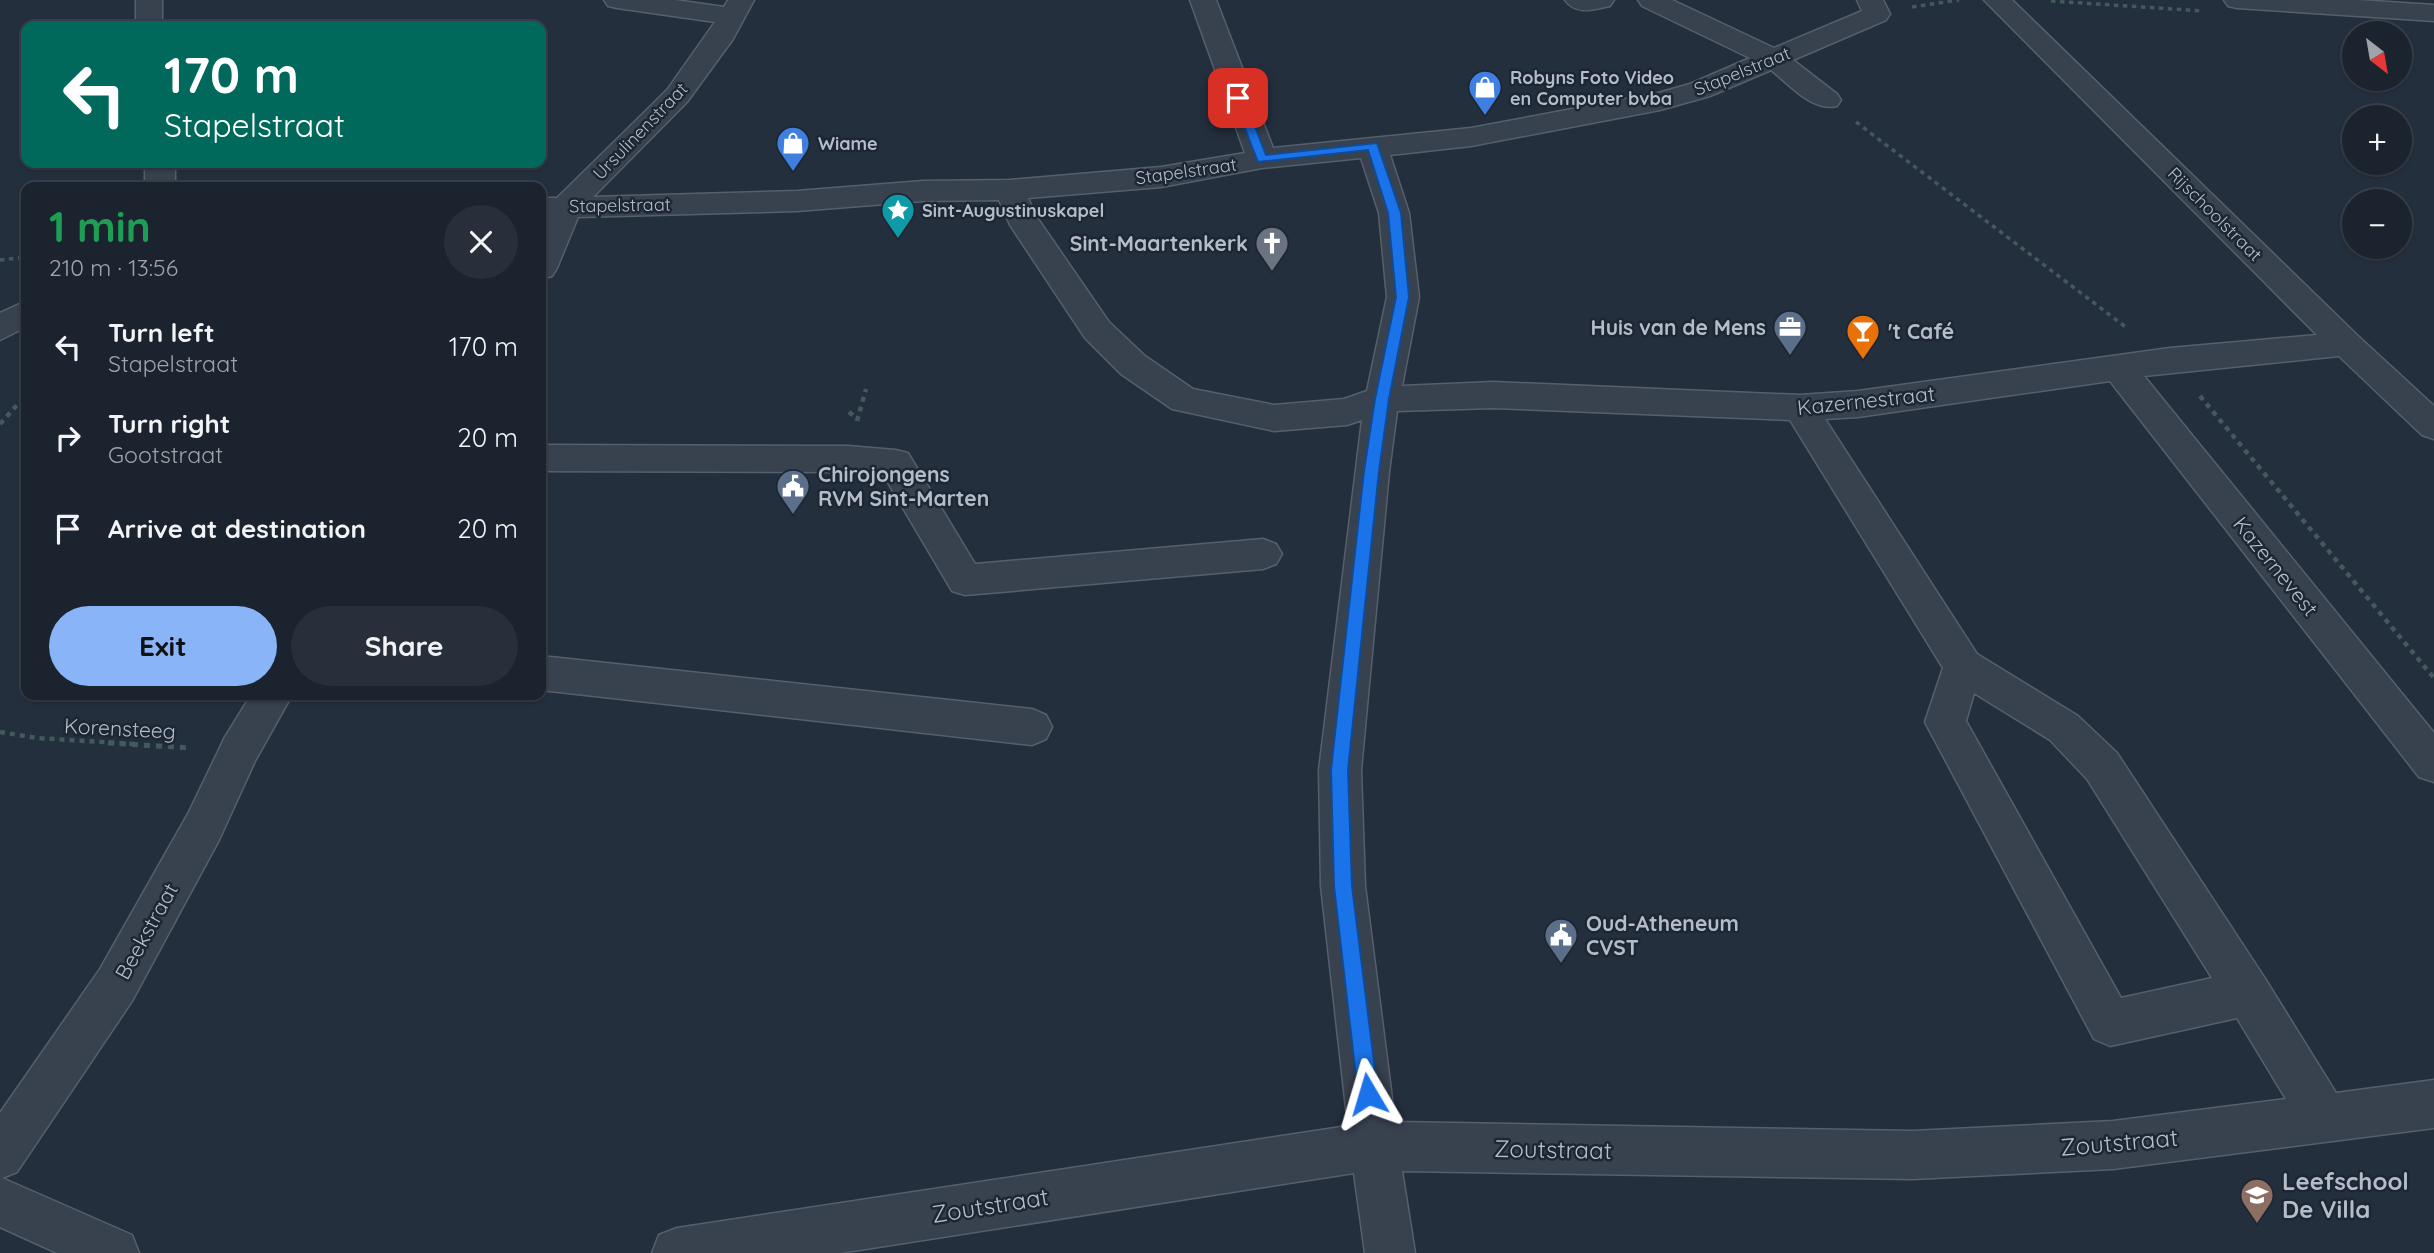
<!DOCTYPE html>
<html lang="en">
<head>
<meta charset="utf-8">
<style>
	:root { --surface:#1b232e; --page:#282f3a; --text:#f1f3f6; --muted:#a0a4aa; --line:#39404a; --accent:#8ab4f8 }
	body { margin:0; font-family:Quicksand,sans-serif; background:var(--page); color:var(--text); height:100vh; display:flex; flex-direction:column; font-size:26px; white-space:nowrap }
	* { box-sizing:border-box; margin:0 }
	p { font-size:23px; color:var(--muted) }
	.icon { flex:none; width:38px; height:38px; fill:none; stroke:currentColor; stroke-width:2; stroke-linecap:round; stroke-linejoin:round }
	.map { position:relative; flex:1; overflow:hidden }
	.details { position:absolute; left:21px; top:182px; width:525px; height:518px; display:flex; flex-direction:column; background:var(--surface); border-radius:14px; box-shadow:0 2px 5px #0004,0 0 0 2px var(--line) }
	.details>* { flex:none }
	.top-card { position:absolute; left:21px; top:21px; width:525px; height:147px; border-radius:14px; box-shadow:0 2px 5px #0004,0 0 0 2px var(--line); background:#00695c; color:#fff; overflow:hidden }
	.needle { width:46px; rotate:149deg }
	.controls { position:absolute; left:2342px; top:21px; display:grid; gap:14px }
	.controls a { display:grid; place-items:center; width:70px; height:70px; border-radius:50%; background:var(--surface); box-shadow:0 2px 5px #0004,0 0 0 2px var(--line); font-size:35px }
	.pin { position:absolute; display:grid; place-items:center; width:60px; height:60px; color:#fff; margin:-30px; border-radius:14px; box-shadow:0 4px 10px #0006 }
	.me { position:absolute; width:77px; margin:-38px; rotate:353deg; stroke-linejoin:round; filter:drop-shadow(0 0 5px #0008) }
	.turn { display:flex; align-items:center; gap:24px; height:147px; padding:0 28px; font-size:32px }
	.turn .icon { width:91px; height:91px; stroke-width:2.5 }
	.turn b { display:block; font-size:49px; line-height:60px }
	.round { display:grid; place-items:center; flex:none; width:74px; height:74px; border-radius:37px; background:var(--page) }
	.overview { display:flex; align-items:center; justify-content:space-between; height:119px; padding:0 28px }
	h1 { font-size:42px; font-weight:800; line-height:52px; color:#1e9e55 }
	.action { display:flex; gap:14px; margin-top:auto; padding:14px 28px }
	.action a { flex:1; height:80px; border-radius:42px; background:var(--accent); color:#111; font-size:28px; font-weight:800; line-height:80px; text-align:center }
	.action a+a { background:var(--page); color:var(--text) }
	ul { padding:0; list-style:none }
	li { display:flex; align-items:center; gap:21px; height:91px; padding:0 28px }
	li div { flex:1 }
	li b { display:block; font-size:26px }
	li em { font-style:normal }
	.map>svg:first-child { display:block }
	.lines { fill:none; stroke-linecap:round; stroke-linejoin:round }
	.minor-casing { stroke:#565f6c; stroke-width:3 }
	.path-far2 { stroke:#44595c; stroke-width:3.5; stroke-dasharray:4.5 4.5; stroke-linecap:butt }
	.path-far1 { stroke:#44595c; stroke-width:4.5; stroke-dasharray:5 5; stroke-linecap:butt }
	.path { stroke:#44595c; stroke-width:5; stroke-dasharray:6 6; stroke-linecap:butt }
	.minor { fill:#38414e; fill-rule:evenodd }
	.route { fill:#1a73e8; stroke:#114b97; stroke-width:2 }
	.labels { text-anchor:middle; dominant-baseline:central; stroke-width:5; stroke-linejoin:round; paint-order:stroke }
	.far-street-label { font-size:18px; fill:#b4bcc9; stroke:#1d2633 }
	.far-poi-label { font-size:18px; font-weight:bold; fill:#b4bcc9; stroke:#1d2633; text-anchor:start }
	.poi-label { font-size:21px; font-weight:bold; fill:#b4bcc9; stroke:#1d2633; text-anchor:start }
	.street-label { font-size:21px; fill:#b4bcc9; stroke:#1d2633 }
	.near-street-label { font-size:24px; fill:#b4bcc9; stroke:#1d2633 }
	.near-poi-label { font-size:24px; font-weight:bold; fill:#b4bcc9; stroke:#1d2633; text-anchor:start }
</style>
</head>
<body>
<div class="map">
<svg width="2434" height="1253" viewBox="0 0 2434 1253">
	<rect width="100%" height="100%" fill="#242f3e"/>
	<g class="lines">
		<defs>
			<g id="minor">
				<rect x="136" y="0" width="26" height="26"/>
				<path d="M604,0h71l49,7 4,-7h26l-21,39 -46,63 -94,95 204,-6 126,-10 87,-1 151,-13 84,-14 -55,-153h26l57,148 198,-20 187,-35 32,-9 60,-26 -108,-52 -4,-6h34l102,48 88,-37 -5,-11h26l7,14 -4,6 -93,40 44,34 4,6 -4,6c-25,6 -48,-22 -66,-36l-61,26 -50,14 -189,36 -81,9 19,58 10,84 -17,89 91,-4 307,13 58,-4 312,-43 147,-13 -333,-335h28l346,336 76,70v33l-12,-4 -83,-79 -195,20 290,357v49l-15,-5 -309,-396 -252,36 -33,2 152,235 101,62 39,37 147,224 72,116 98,-13v48l-321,41 -200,10 -511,-8 13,82h-50l-11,-80 -514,80h-188l7,-18 18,-7 671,-102 -27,-240 -2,-116 43,-350 -15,5 -73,6 -102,-22 -51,-35 -36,-36 -75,-113 -11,-25 -76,1 -126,10 -219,6 -21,51 -5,8 -11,3v-44l6,-17h-6v-20h16l110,-108 48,-68 -98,-14 -9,-2zM1361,158l18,55 8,84 -20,94 -23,8 -70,6 -81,-16 -48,-33 -36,-34 -73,-106 -8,-18 133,-11 101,-19zM1493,408l297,12 153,248 -18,54 169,317 16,7 127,-28 49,81 -173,22 -200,10 -518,-9 -30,-236 -4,-116 28,-298 8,-61zM1974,693l76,47 37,39 125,199 -91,20 -155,-277z"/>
				<path d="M1565,0h49l-4,6c-15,3 -34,10 -45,-6z"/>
				<path d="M2224,0h134l76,5v16l-197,-13 -9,-2z"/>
				<rect x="145" y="163" width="30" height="24"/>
				<path d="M26,301v26l-26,13v-27z"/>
				<path d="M541,445l307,1 47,4 13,3 67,111 288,-25 13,5 6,10 -6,10 -13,5 -298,26 -13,-4 -68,-115 -36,-4 -307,-1z"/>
				<path d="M541,656l491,53 14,6 6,12 -6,12 -14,6 -491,-55z"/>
				<path d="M251,695h41l-37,66 -36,79 -87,161 -115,171 -15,6 130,57 7,18h-82l-57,-26v-114l100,-144 89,-157 36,-75z"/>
			</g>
		</defs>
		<use href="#minor" class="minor-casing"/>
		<g class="path-far2">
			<path d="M2051,1l152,10"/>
			<path d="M1912,7l47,-7"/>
			<path d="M1856,122l271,206"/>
			<path d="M0,260l26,-3"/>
		</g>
		<g class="path-far1">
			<path d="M2200,396l234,282"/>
			<path d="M849,412l8,7"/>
			<path d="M857,421l9,-32"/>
			<path d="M0,424l26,-29"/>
			<path d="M0,732l37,6 98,6"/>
		</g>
		<path class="path" d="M108,743l83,5"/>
		<use href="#minor" class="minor"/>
	</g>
	<path class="route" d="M1238,95l6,3 22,57 111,-12 24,70 8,84 -20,102 -10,72 -31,299 4,116 26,208 -3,7 -7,3 -7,-3 -3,-7 -24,-208 -3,-116 33,-299 11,-72 21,-102 -8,-84 -20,-63 -110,12 -25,-64z"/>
	<defs>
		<symbol id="shop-pin" viewBox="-11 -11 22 30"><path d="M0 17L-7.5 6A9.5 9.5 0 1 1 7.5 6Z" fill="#3f7fe0" stroke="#1d2633"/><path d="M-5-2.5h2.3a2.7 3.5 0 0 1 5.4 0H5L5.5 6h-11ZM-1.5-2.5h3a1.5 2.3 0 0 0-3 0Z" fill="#fff"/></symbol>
		<symbol id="sight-pin" viewBox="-11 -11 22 30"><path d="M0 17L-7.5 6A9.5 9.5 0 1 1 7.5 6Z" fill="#0f9aa8" stroke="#1d2633"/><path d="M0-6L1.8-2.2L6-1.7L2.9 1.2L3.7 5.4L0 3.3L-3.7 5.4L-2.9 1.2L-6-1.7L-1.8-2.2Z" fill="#fff"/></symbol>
		<symbol id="church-pin" viewBox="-11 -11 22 30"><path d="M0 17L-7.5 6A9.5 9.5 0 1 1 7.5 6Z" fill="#6b7280" stroke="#1d2633"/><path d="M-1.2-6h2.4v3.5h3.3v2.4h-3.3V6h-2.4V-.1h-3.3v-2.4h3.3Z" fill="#fff"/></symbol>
		<symbol id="office-pin" viewBox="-11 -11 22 30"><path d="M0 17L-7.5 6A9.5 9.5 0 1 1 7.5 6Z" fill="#5c6f8a" stroke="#1d2633"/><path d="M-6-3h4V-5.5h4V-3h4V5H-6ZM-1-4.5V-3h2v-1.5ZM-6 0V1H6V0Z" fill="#fff"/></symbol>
		<symbol id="bar-pin" viewBox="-11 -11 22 30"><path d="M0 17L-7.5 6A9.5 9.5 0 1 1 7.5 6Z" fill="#e8710a" stroke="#1d2633"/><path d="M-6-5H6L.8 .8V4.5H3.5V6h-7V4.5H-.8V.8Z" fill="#fff"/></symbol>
		<symbol id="civic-pin" viewBox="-11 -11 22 30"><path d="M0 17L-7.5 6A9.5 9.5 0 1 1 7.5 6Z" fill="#5c6f8a" stroke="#1d2633"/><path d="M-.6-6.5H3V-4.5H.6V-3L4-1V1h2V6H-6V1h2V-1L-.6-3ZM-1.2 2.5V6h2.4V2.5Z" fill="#fff"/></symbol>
		<symbol id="school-pin" viewBox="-11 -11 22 30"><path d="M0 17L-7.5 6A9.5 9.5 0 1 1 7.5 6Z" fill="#8d6e63" stroke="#1d2633"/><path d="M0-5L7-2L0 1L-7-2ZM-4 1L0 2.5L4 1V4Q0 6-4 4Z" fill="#fff"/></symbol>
	</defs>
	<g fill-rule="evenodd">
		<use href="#shop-pin" x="1466" y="68" width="38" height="52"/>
		<use href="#shop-pin" x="774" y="124" width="38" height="52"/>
		<use href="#sight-pin" x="879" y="191" width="38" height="52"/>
		<use href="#church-pin" x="1253" y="224" width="38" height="52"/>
		<use href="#office-pin" x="1771" y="308" width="38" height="52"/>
		<use href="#bar-pin" x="1844" y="312" width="38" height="52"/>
		<use href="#civic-pin" x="774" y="467" width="38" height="52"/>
		<use href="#civic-pin" x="1542" y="916" width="38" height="52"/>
		<use href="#school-pin" x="2238" y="1176" width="38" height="52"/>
	</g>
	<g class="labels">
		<g class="far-street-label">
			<text transform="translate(1742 71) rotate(-22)">Stapelstraat</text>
			<text transform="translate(640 131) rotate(-46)">Ursulinenstraat</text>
			<text transform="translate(1186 171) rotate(-8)">Stapelstraat</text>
			<text transform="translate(620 205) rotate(-1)">Stapelstraat</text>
			<text transform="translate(2215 214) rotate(45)">Rijschoolstraat</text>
		</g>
		<g class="far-poi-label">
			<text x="1510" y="77">Robyns Foto Video<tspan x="1510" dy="21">en Computer bvba</tspan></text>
			<text x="818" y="143">Wiame</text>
			<text x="922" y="210">Sint-Augustinuskapel</text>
		</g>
		<g class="poi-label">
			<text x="1248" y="243" text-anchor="end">Sint-Maartenkerk</text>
			<text x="1766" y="327" text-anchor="end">Huis van de Mens</text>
			<text x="1888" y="331">'t Café</text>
			<text x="818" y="474">Chirojongens<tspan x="818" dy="24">RVM Sint-Marten</tspan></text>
			<text x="1586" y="923">Oud-Atheneum<tspan x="1586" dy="24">CVST</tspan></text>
		</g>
		<g class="street-label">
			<text transform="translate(1866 400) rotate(-6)">Kazernestraat</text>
			<text transform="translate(2276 566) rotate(51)">Kazernevest</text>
			<text transform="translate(120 728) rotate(3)">Korensteeg</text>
			<text transform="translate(146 931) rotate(-61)">Beekstraat</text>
		</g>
		<g class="near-street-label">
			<text transform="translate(2119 1142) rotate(-5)">Zoutstraat</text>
			<text transform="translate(1553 1149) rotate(1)">Zoutstraat</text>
			<text transform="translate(990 1205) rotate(-9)">Zoutstraat</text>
		</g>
		<g class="near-poi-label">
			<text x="2282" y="1181">Leefschool<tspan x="2282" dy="28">De Villa</tspan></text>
		</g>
	</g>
</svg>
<div class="controls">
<a><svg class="needle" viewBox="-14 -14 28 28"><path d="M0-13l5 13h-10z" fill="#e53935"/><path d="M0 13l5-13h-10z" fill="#a0a4aa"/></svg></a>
<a>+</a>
<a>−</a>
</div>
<div class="pin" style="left:1238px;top:98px;background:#d93025"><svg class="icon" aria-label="arrive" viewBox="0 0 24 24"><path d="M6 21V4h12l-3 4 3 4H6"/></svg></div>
<svg class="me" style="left:1368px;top:1094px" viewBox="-20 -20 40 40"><path d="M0-17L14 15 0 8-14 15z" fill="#1a73e8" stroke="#fff" stroke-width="4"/></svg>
<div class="top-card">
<div class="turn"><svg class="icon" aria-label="left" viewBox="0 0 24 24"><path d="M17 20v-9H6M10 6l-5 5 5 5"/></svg><div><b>170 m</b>Stapelstraat</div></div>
</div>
<section class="details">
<div class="overview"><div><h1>1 min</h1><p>210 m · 13:56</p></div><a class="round"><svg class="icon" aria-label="close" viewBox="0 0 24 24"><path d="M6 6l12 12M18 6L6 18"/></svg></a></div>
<ul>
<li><svg class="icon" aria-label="left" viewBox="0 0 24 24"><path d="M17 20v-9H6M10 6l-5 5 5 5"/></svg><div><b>Turn left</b><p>Stapelstraat</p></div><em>170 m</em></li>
<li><svg class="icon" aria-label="right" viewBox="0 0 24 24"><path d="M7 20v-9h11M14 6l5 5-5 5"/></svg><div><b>Turn right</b><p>Gootstraat</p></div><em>20 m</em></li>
<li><svg class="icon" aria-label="arrive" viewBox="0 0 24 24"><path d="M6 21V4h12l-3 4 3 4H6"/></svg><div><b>Arrive at destination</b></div><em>20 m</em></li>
</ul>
<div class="action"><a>Exit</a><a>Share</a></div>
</section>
</div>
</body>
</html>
